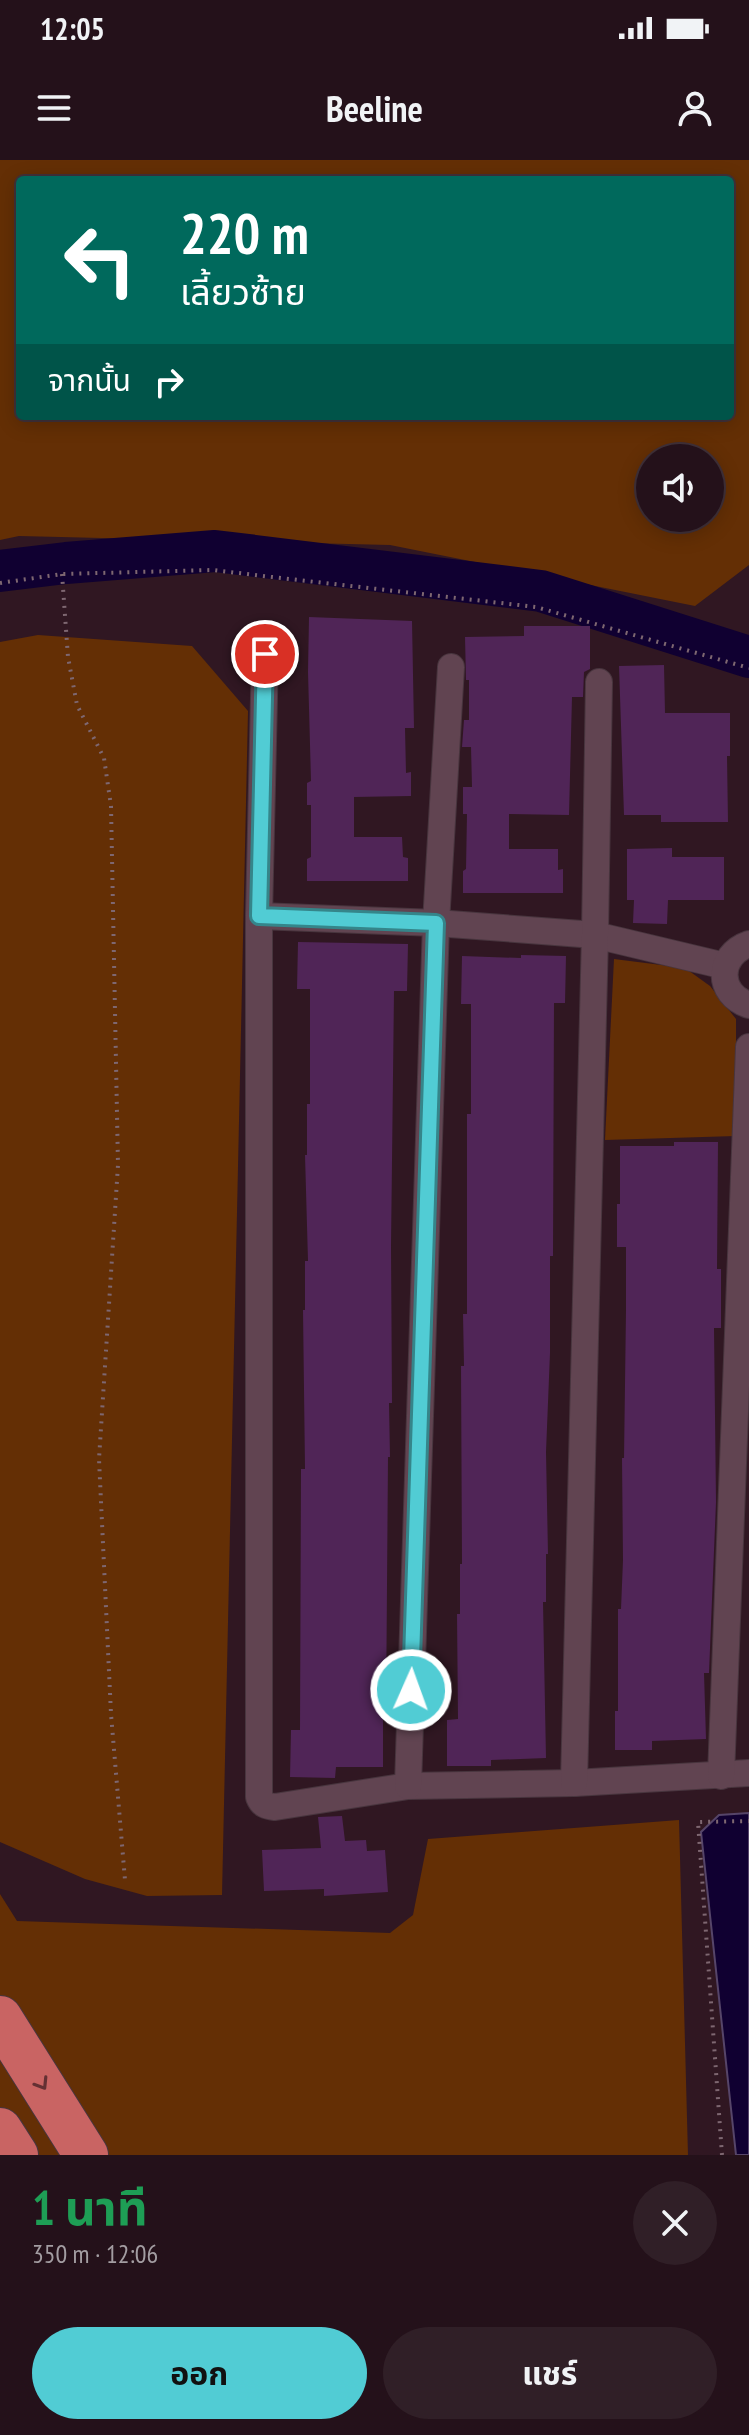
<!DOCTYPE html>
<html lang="th">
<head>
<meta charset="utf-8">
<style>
	:root { --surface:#24111a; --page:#301f27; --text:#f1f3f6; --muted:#a39da2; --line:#413139; --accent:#51ccd4 }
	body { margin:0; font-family:"PT Sans Narrow","Noto Sans Thai",sans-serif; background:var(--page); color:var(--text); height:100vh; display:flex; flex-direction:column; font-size:30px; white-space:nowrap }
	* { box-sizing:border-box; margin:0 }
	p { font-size:26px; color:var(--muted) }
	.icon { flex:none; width:44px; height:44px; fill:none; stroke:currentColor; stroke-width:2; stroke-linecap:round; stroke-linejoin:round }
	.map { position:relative; height:1995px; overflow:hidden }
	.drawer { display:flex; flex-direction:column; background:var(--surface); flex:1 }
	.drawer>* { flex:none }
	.top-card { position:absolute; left:16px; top:16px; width:718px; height:244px; border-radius:8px; box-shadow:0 4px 20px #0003,0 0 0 2px var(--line); background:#00695c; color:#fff; overflow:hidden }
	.fabs { position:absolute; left:636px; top:284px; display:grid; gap:16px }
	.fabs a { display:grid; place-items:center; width:88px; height:88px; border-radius:50%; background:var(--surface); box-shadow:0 4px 20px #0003,0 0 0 2px var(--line); font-size:40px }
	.pin { position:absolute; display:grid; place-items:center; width:68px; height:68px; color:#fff; margin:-34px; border:4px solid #fff; border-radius:50%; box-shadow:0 2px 8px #0007 }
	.me { position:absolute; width:88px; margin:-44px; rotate:2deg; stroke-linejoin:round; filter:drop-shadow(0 0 6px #0008) }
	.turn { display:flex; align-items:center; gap:28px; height:168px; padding:0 32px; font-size:36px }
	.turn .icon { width:104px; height:104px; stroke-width:2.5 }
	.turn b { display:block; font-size:56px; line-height:68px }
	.then { display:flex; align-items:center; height:76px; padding:0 32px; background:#0003; gap:16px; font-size:30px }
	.round { display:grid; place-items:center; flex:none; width:84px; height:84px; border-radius:42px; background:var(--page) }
	.head { display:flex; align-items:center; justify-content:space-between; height:136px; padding:0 32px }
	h1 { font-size:48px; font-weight:700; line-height:60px; color:#1e9e55 }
	.button { display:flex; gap:16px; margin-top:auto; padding:16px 32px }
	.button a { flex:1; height:92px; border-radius:48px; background:var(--accent); color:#111; font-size:32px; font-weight:700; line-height:92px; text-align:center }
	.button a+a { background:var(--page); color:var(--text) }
	.status { display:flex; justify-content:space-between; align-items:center; height:56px; padding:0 40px; background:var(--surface); direction:ltr }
	.status svg { height:22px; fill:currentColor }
	header { display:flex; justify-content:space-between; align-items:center; height:104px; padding:0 32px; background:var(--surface); font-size:36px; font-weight:700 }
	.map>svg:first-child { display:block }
	.green { fill:#642f05; fill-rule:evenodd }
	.water { fill:#100031; stroke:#564569; stroke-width:2 }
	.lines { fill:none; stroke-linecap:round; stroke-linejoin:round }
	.river { stroke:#100031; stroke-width:42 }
	.building { fill:#502557 }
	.minor-casing { stroke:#48353e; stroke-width:28 }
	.motorway-casing { stroke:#48353e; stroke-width:46 }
	.path { stroke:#7e6771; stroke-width:4; stroke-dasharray:2 6; stroke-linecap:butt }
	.minor { stroke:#614451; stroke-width:26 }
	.motorway { stroke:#c96463; stroke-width:44 }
	.oneway { stroke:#643033 }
	.route-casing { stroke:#35858a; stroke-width:20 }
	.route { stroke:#51ccd4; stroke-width:14 }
</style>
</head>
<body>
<div class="status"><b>12:05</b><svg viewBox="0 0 49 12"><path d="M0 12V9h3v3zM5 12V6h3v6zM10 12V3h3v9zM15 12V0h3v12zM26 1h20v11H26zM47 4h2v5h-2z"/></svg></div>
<header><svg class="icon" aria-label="menu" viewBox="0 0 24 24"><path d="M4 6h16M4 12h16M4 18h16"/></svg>Beeline<svg class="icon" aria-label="person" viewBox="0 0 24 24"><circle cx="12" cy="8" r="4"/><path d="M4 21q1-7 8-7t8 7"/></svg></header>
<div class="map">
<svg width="749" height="1995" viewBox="0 0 749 1995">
	<rect width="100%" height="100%" fill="#301722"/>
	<g class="green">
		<path d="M0,0h749v405l-54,41 -305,-61 -371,-9 -19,4zM730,20v236h-710v-236zM710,298v60h-60v-60z"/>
		<path d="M38,475l154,11 56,65 -26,1184 -75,1 -62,-17 -85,-37v-1200z"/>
		<path d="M614,799l71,9 25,18 26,33v117l-131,4z"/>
		<path d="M679,1660l9,335h-688v-261l17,27 373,12 23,-18 15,-76z"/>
	</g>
	<path class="water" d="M749,1653v342h-13l-35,-323 18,-17z"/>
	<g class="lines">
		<path class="river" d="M0,411l66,-8 149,-12 326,40 208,66"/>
	</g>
	<g class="building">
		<path d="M309,457l103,4 2,107h-9l1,45 5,-1v24l-57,1v40h48l1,20 5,1v23h-101v-22l4,-2v-52h-4v-22l4,-2 -3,-109z"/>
		<path d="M524,466h66v43l-6,3 -1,25h-11l-3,118 -60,-1v35h49v21l5,-1v24h-100v-22l3,-2 1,-55h-4v-27h9l-1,-40h-9l2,-27h5v-40h-3l-1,-43 59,-1z"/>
		<path d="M664,505l1,48h65v43h-3l1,66h-67v-7h-37l-5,-149z"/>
		<path d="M672,688v9h52v43h-56l-1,24 -34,-1 1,-23h-7v-51z"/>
		<path d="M298,782l110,2 -1,47h-13l-3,255 1,157h-3l1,54h-2l-2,258h-3v52h-47l-1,11 -45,-1 1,-47h9l1,-261h4l-2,-159h2v-49h3l-3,-106h2v-51h3v-115h-13z"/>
		<path d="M521,795l45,1 -1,47h-11l-1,253h-3v97l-4,99 2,102h-2v48h-3l3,156 -55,2v6h-44v-46l11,-1 -1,-105h3v-50h2l-1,-198h3l-1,-52h4v-200h4v-110h-10l1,-48 59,2z"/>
		<path d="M674,982h44l-1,127h4v59h-7l2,174 -7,171h-5l2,66 -54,2v9h-37v-39h3v-102h3l2,-49 -1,-102h2l2,-148v-63h-9v-43h3v-58h54z"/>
		<path d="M342,1656l3,25 21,-1 1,11 18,-1 3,42 -64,4v-7l-60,2 -2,-41 59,-2 -3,-31z"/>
	</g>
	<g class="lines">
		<defs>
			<g id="minor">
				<path d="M265,494l-6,262v881c3,8 8,9 16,10l133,-21 166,-3 175,-10"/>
				<path d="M259,756l177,7 159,12 130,31"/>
				<path d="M749,784c-32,11 -33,50 0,61"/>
				<path d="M721,1616l28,-729"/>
				<path d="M574,1623l21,-848 4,-253"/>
				<path d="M408,1626l28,-863 15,-256"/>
			</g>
			<g id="motorway">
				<path d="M0,1858l86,137"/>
				<path d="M0,1970l16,25"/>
			</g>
		</defs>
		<use href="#minor" class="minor-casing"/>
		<use href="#motorway" class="motorway-casing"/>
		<g class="path">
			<path d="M62,414l6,83 9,48 27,53 7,48 7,359 -19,294 12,255 14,166"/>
			<path d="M0,423l62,-9 151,-4 59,7 264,30 213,61"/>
			<path d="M722,1995l-24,-333 51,-1"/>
		</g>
		<use href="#minor" class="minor"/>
		<use href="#motorway" class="motorway"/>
	</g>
	<defs><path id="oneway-chevron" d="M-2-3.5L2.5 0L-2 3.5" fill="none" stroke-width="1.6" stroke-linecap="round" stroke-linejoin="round" transform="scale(2)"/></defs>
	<use class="oneway" href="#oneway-chevron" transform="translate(42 1924) rotate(58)"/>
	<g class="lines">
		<defs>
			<path id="route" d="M265,494l-6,262 177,7 -25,767"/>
		</defs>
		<use href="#route" class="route-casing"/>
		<use href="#route" class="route"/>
	</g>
</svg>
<div class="fabs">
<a><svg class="icon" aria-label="sound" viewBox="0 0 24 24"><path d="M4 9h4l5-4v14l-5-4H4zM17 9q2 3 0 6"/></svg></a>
</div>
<div class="pin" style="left:265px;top:494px;background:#d93025"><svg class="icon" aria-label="arrive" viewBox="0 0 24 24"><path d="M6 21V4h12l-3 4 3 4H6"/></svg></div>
<svg class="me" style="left:411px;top:1530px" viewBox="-20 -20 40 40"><circle r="17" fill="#51ccd4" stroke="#fff" stroke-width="3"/><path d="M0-11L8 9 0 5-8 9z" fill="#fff"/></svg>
<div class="top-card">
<div class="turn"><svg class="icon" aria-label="left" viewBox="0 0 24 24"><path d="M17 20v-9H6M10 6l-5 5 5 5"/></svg><div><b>220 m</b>เลี้ยวซ้าย</div></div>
<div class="then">จากนั้น<svg class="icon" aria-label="right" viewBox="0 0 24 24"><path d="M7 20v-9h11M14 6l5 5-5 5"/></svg></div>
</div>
</div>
<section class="drawer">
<div class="head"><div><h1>1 นาที</h1><p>350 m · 12:06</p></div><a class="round"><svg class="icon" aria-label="close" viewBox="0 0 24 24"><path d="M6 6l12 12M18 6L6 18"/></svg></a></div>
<div class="button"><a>ออก</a><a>แชร์</a></div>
</section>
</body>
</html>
